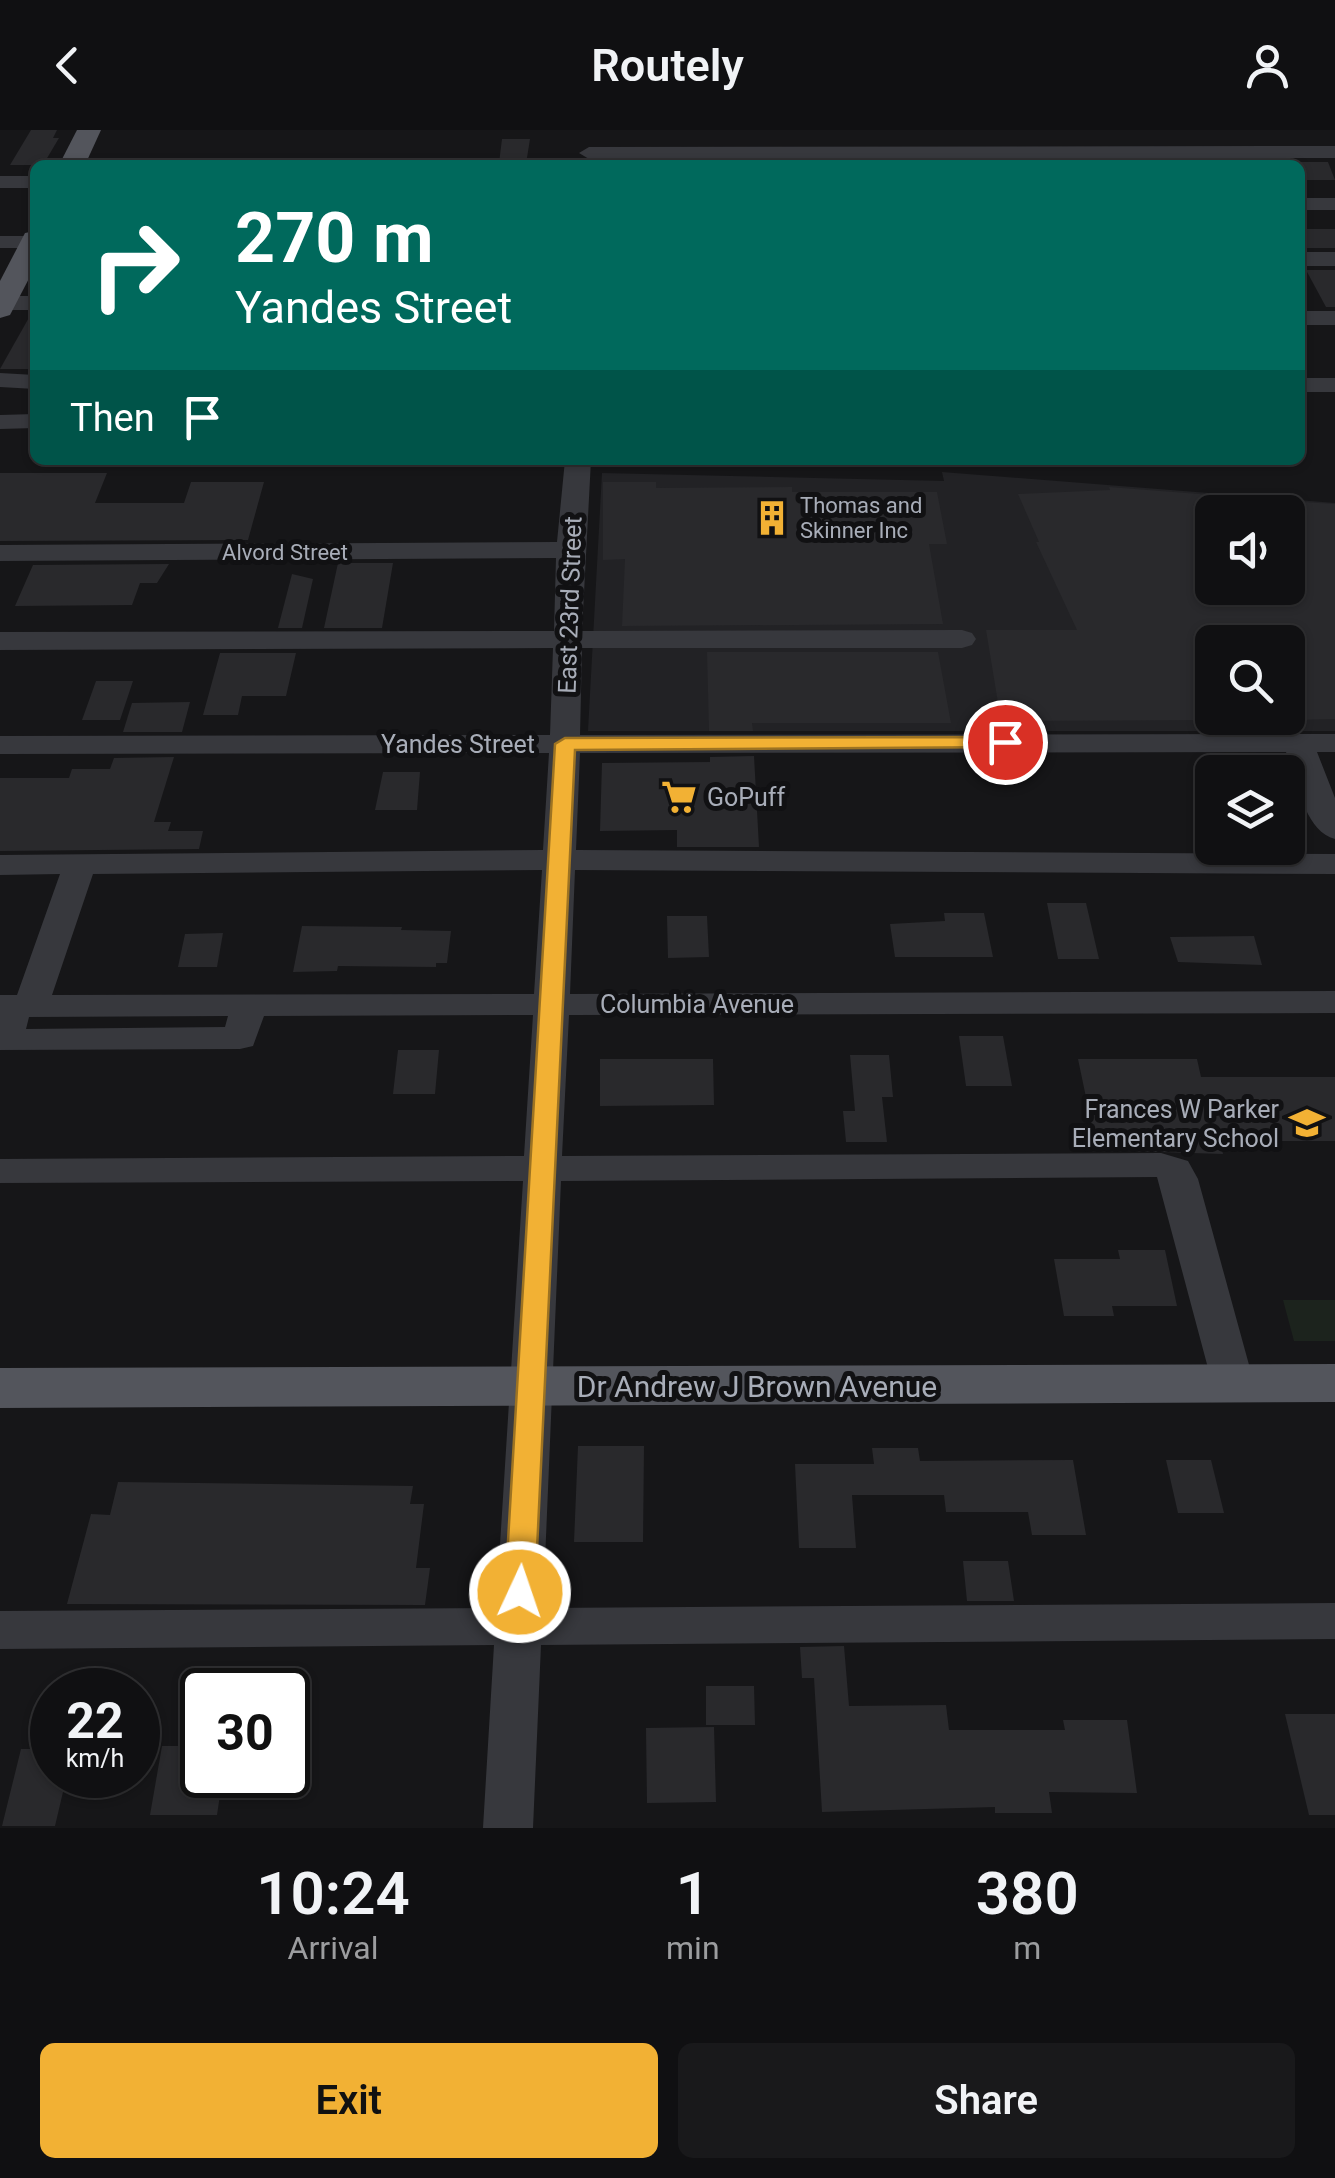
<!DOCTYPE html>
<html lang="en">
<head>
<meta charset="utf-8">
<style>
	:root { --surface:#101012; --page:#19191b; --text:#f1f3f6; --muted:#9c9d9f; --line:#303032; --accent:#f2b134 }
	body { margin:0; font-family:Roboto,sans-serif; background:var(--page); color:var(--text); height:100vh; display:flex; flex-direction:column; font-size:38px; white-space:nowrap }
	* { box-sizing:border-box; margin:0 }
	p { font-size:32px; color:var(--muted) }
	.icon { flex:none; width:55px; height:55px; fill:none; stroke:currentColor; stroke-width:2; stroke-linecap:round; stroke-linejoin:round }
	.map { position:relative; height:1698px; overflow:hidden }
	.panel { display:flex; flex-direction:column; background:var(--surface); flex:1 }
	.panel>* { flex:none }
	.hud { position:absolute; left:30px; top:30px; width:1275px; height:305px; border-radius:15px; box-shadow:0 2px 8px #0004,0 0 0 2px var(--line); background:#00695c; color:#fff; overflow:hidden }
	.controls { position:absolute; left:1195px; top:365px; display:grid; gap:20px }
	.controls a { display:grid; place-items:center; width:110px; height:110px; border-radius:15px; background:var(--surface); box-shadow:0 2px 8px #0004,0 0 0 2px var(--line); font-size:50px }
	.speed { position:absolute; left:30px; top:1538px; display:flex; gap:20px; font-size:50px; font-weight:700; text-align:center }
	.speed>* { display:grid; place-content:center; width:130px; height:130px; border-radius:50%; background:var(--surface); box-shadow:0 2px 8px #0004,0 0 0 2px var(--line); line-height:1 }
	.speed small { font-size:25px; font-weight:400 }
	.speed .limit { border:5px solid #111; border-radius:15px; background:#fff; color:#111 }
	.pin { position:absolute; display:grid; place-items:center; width:85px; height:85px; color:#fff; margin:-42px; border:5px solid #fff; border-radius:50%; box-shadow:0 2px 10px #0007 }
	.me { position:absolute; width:110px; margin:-55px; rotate:3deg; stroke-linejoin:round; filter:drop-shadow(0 0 8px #0008) }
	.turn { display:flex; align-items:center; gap:35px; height:210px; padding:0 40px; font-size:45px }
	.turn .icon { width:130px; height:130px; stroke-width:2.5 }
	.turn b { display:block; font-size:70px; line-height:85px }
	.then { display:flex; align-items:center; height:95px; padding:0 40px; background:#0003; gap:20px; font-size:38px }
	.eta { display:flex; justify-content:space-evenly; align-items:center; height:170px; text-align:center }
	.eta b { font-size:60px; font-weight:600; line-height:70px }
	.cta { display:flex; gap:20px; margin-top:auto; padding:20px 40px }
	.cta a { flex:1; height:115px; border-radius:15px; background:var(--accent); color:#111; font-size:40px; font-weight:600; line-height:115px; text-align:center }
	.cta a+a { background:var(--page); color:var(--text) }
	header { display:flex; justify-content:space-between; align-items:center; height:130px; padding:0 40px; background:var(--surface); font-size:45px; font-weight:600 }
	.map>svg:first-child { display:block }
	.built { fill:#222225; fill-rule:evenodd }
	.green { fill:#1c231d }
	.building { fill:#29292c }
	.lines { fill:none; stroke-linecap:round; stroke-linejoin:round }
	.minor { fill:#37383d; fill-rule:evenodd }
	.major { fill:#53555c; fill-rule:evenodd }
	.route { fill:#f2b134; stroke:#9d7322; stroke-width:2.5 }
	.labels { text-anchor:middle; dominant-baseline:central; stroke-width:10; stroke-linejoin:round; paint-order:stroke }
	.far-poi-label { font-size:22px; fill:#a8adb8; stroke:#111113; text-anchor:start }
	.far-street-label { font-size:22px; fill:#a8adb8; stroke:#111113 }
	.street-label { font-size:25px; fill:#a8adb8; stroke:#111113 }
	.poi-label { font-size:25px; fill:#a8adb8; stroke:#111113; text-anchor:start }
	.near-street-label { font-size:30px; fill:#a8adb8; stroke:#111113 }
</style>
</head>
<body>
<header><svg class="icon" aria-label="back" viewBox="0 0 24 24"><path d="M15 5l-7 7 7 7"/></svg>Routely<svg class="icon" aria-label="person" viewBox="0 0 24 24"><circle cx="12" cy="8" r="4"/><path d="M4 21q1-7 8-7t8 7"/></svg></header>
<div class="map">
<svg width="1335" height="1698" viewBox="0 0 1335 1698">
	<rect width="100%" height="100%" fill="#161618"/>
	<path class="built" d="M942,342l393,31v228h-747l14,-258 342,8zM1212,382h76v76h-76zM1212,512h76v76h-76z"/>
	<path class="green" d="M1283,1170h52v41h-41z"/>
	<g class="building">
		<path d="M31,0h26l-4,8h6l-16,27h-33z"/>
		<path d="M502,9h28l-4,25 -27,-1z"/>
		<path d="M1300,32h28l7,18h-35z"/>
		<rect x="1300" y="99" width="35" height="19"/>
		<path d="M1306,140h29v37h-9z"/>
		<path d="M31,184h4v55h-35z"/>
		<path d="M0,343h107l-12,30h89l7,-21h73l-16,58 -248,1z"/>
		<path d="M603,352h53v6l136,-1v5h145l10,52h-18l14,80 -321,2 3,-67 -22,1z"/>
		<path d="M1109,357l103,8v93h76v-87l47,3v215l-47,1v-78h-76v78l-211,1 -15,-91h91l-41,-88h3l-21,-48 92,-4z"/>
		<path d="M338,433h55l-11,65h-58z"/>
		<path d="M169,434l-12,19h-17l-8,22 -117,1 18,-41z"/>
		<path d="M292,444l21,5 -11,49h-24z"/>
		<path d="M707,522h231l13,71h-199l1,8h-44z"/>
		<path d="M220,523h76l-10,43h-44l-4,19h-35z"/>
		<path d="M96,551h37l-13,39h-38z"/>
		<path d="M190,572l-8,30h-59l9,-29z"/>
		<path d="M754,626l5,91h-82v-17l-77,1 2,-68 108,-1v-5z"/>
		<path d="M174,627l-20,65h17l-3,9h35l-4,18 -199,2v-73h69l3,-9h38l4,-11z"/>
		<path d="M383,642h37l-3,38h-42z"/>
		<path d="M1047,773h39l13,56h-41z"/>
		<path d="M944,783h40l9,44h-98l-5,-33 55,-3z"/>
		<path d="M667,786h40l2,41 -41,1z"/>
		<path d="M302,796l100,1 -1,3 50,1 -4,32h-11v4l-98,-1 -1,5 -44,1z"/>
		<path d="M223,803l-6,34h-39l7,-33z"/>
		<path d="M1254,806l8,29 -84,-3 -8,-25z"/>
		<path d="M959,906h44l9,50h-46z"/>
		<path d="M398,920h41l-4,44h-42z"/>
		<path d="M850,925h39l4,42h-11l5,45h-41l-3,-31h12z"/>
		<path d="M600,929h113l1,46 -114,1z"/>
		<path d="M1078,929h119l4,18h134v64h-115l3,13 -126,-4z"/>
		<path d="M1118,1120h47l12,56h-65l2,10h-50l-10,-57h66z"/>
		<path d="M578,1316h66l-1,96h-69z"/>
		<path d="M872,1318h46l2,13 153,-1 13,75h-54l-4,-23h-82l-2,-17h-92l4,53h-57l-4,-84h79z"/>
		<path d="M1166,1330h45l13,53h-46z"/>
		<path d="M118,1352l295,4 -3,18h14l-8,64h14l-5,37 -358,-1 24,-90 19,1z"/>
		<path d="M963,1431h45l6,40h-47z"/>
		<path d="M844,1516l5,60 97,-1 3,25h116l-2,-10h64l10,73 -88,-1 3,21h-57v-6l-173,5 -8,-134h-12l-2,-31z"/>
		<path d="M706,1556h48l1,39h-49z"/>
		<path d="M1285,1584h50v101h-26z"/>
		<path d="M714,1597l2,75 -69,1 -1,-75z"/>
		<path d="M162,1616h40v29h21l-6,40h-67z"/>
		<path d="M21,1619h31v26h15l-12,51h-53z"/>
	</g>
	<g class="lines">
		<g class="minor">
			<path d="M1335,16v12l-746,1 -10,-6 10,-6z"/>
			<rect x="0" y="46" width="35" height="12"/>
			<rect x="1300" y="68" width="35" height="12"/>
			<rect x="0" y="106" width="35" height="12"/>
			<rect x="1300" y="122" width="35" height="14"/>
			<rect x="0" y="166" width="35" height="14"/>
			<rect x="1300" y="181" width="35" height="14"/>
			<path d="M0,243l35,2v14l-35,-2z"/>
			<rect x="1300" y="248" width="35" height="14"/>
			<path d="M35,284v14l-35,1v-14z"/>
			<path d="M565,330h26l-9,171 380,-1 10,3 4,6 -4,6 -10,3h-380l-2,87 755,-1v18h-18l18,46v41c-31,-8 -38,-59 -49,-87l-706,1 -4,97 759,4v20l-760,-4 -5,124 765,-3v22l-766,2 -7,141 599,-3 27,8 10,18 56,204 -6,11 -15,4 -15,-4 -6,-11 -55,-206 -596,4 -18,427 792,-5v36l-794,6 -8,183h-50l11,-183 -494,4v-38l496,-3 27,-427 -523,2v-24l524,-3 9,-141 -269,1 -11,30 -13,3 -240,1v-55h17l43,-121 -60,1v-20l543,-5 6,-97 -549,1v-18l550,-1 3,-87 -553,2v-18l554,-1 2,-73 -556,3v-16l557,-3zM542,740l-8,124 -482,1 41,-121zM228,886l-3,11 -199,2 3,-12z"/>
		</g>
		<g class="major">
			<path d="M77,0h24l-16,35h-26z"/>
			<path d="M35,101v36l-25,48 -10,3v-37l25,-48z"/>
			<path d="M1335,1234v38l-1335,6v-40z"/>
		</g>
	</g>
	<path class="route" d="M1005,607l7,1v9l-437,3 -40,842 -5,8 -10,4 -11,-4 -4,-8 50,-848 10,-6z"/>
	<defs>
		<symbol id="building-bare" viewBox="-9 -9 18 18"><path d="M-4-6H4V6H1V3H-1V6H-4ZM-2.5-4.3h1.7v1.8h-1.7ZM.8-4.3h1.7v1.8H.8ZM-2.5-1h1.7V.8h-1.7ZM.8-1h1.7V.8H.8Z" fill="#f2b134" stroke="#111113" stroke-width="2.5" paint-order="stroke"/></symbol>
		<symbol id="supermarket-bare" viewBox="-9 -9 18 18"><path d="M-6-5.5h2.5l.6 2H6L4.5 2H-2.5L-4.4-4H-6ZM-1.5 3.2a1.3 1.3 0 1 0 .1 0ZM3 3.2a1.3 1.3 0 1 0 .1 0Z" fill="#f2b134" stroke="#111113" stroke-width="2.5" paint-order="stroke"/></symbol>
		<symbol id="school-bare" viewBox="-9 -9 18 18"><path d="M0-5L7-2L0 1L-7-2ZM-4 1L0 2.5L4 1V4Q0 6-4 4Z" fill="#f2b134" stroke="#111113" stroke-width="2.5" paint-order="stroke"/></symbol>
	</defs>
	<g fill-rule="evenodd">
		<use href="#building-bare" x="747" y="363" width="50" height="50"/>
		<use href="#supermarket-bare" x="654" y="642" width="50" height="50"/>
		<use href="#school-bare" x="1282" y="968" width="50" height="50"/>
	</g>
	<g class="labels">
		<g class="far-poi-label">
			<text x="800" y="375">Thomas and<tspan x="800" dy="25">Skinner Inc</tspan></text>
		</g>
		<g class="far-street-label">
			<text x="285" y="422">Alvord Street</text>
		</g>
		<g class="street-label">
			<text transform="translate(570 475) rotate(-88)">East 23rd Street</text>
			<text x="458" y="614">Yandes Street</text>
			<text x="697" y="874">Columbia Avenue</text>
		</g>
		<g class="poi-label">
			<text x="707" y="667">GoPuff</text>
			<text x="1279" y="979" text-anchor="end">Frances W Parker<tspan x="1279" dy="29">Elementary School</tspan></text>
		</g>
		<g class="near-street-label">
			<text x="757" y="1256">Dr Andrew J Brown Avenue</text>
		</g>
	</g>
</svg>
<div class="controls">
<a><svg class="icon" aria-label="sound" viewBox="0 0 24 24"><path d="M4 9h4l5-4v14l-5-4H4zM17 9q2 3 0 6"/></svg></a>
<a><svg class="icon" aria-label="search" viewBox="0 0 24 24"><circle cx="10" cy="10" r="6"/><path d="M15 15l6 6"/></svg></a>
<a><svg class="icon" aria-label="layers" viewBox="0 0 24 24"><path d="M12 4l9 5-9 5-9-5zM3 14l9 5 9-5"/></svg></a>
</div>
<div class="speed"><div>22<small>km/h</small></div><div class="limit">30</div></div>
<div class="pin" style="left:1005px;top:612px;background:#d93025"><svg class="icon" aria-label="arrive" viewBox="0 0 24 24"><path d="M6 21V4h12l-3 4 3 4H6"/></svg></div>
<svg class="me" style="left:520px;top:1462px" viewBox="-20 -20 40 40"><circle r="17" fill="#f2b134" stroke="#fff" stroke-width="3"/><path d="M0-11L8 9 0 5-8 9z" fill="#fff"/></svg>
<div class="hud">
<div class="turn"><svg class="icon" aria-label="right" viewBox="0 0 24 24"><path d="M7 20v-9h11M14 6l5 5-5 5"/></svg><div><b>270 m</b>Yandes Street</div></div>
<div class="then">Then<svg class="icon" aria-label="arrive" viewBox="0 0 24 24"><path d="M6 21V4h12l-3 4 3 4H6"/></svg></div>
</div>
</div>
<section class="panel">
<div class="eta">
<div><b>10:24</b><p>Arrival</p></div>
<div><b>1</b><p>min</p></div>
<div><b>380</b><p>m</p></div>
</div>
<div class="cta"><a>Exit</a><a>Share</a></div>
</section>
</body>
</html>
